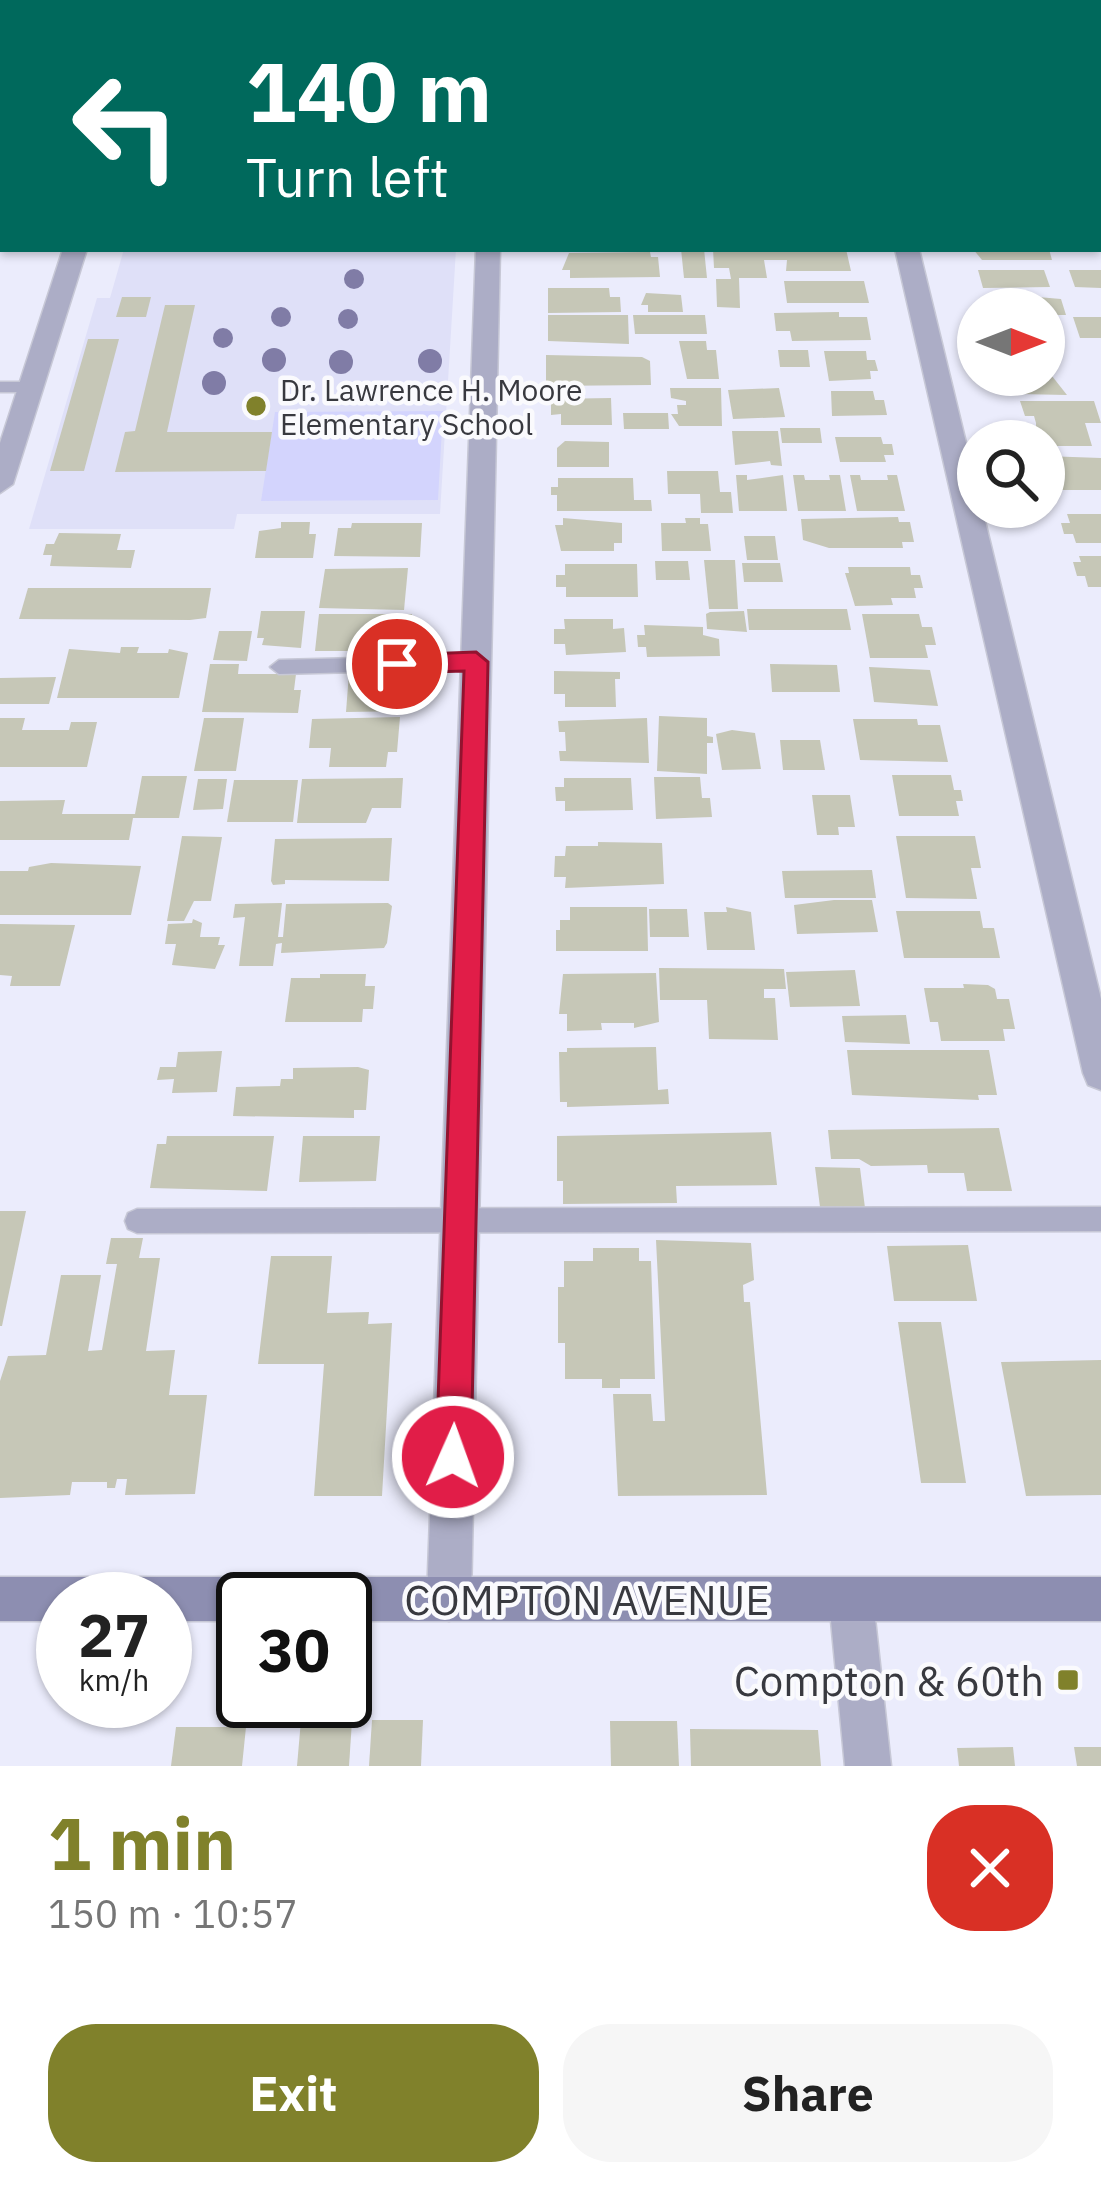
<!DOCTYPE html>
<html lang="en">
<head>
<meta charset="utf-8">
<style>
	:root { --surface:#fff; --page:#f6f6f6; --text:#222; --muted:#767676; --accent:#80812b }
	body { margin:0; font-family:"IBM Plex Sans",sans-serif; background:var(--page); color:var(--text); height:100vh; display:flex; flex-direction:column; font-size:45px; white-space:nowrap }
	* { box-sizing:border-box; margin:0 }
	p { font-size:39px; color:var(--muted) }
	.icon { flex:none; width:66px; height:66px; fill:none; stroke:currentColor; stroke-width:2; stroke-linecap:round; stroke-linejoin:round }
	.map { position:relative; height:1766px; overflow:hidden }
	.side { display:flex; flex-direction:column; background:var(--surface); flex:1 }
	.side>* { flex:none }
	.hud { position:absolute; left:0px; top:0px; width:1101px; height:252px; box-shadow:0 3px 9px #0004; background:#00695c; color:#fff; overflow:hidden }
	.needle { width:78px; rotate:90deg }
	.buttons { position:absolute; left:957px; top:288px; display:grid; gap:24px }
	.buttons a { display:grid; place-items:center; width:108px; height:108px; border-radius:50%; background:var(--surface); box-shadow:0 3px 9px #0004; font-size:60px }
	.speed { position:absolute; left:36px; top:1572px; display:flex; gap:24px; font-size:60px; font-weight:700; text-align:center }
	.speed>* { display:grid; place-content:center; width:156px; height:156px; border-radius:50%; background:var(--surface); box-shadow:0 3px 9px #0004; line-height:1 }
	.speed small { font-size:30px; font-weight:400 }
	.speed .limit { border:6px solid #111; border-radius:18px; background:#fff; color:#111 }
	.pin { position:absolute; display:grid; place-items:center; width:102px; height:102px; color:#fff; margin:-51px; border:6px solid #fff; border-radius:50%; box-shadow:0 3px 12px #0007 }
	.me { position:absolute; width:132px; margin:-66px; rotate:2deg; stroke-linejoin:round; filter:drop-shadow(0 0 9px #0008) }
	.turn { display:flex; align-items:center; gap:42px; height:252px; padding:0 48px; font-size:54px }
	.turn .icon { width:156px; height:156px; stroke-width:2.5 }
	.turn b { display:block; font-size:84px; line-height:102px }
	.round { display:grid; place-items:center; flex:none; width:126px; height:126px; border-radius:48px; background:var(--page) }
	.summary { display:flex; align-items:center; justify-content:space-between; height:204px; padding:0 48px }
	h1 { font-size:72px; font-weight:700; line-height:90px; color:var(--accent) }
	.action { display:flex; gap:24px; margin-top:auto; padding:24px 48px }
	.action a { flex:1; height:138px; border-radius:48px; background:var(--accent); color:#fff; font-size:48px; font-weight:700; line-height:138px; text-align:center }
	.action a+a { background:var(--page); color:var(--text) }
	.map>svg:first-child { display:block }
	.built { fill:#dfe0f8 }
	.green { fill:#d3d4fd }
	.building { fill:#c6c7b7 }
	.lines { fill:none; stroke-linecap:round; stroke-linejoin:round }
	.service-casing { stroke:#c7c8d6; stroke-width:3 }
	.minor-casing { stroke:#c7c8d6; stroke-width:3 }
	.tertiary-casing { stroke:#c7c8d6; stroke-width:3 }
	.secondary-casing { stroke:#c7c8d6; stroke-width:3 }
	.service { fill:#acadc6; fill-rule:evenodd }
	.minor { fill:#acadc6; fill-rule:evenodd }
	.tertiary { fill:#acadc6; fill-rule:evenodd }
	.secondary { fill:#8d8eb1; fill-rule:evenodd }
	.tree { fill:#807ca6 }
	.route { fill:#e11d48; stroke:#92132f; stroke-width:3 }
	.poi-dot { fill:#80812b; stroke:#fafafd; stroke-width:4.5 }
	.labels { text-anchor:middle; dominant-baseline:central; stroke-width:9; stroke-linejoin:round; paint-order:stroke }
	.far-poi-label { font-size:30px; fill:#38393f; stroke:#fafafd; text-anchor:start }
	.near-street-label { font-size:42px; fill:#38393f; stroke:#fafafd }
	.near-poi-label { font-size:42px; fill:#38393f; stroke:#fafafd; text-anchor:end }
</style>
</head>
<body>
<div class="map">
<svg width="1101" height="1766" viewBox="0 0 1101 1766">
	<rect width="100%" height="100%" fill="#ebecfc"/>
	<path class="built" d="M124,249h332l-16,265h-203l-3,15h-205l68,-231h13z"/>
	<path class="green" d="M443,411l-5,89 -177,1 14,-89z"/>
	<g class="building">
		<path d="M681,249h23l3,29h-23z"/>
		<path d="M713,249h133l5,22h-65l1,-11h-23l3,18h-28l1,30 -23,-1 -1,-28h15l-2,-11h-15z"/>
		<path d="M973,249h76l3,11h-70z"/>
		<path d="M650,252l1,5h7l2,20 -90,1v-8h-8l7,-17z"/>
		<path d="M978,270h66l6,17 -67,1z"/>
		<path d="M1069,270h32v18l-26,-1z"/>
		<path d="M784,281h80l5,22h-82z"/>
		<path d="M548,288h61l1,9h10l1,15 -73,1z"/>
		<path d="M646,293l35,2 2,17h-35v-7h-7z"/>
		<path d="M1026,296l35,3 5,16h-22v-6h-49l-4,-11z"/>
		<path d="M122,297h29l-5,20h-30z"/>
		<path d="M165,305h30l-28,127h105l-6,39 -151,1 10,-40 10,-1z"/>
		<path d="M839,312v5h28l4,23 -79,1 -2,-10h-14l-2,-18z"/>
		<path d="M548,315h80l1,29 -81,-3z"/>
		<path d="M633,315h72l2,19h-72z"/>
		<path d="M1073,317h28v21h-21z"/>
		<path d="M88,339h31l-35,132h-34z"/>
		<path d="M679,341h27l1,9h9l3,29h-32z"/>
		<path d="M778,350h30l2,17h-30z"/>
		<path d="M824,351h42l1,9h8l3,11h-8l1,8 -42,2z"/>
		<path d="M546,355l96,2 8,4 1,24 -105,1z"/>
		<path d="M1012,376h40l15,19 -49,-1z"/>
		<path d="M670,388h51l1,38h-43l-8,-12h7l-1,-9h9v-4l-15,-3z"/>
		<path d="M779,388l6,29 -52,2 -5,-29z"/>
		<path d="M831,391h42l2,9h9l3,15 -55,1z"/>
		<path d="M611,398l1,27h-51v-11l-10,1v-16z"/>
		<path d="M1020,401h74l7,22h-16l7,23h-48v-5l-13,-2 -3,-10h8v-6l-2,-7h-9z"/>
		<path d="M623,413h45l1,16h-45z"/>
		<path d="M780,428h40l2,15h-40z"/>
		<path d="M732,431h46l4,35 -11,-1 -1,-4 -35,4z"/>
		<path d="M835,437h46l2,7h9l2,11h-10l2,7h-46z"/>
		<path d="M565,441l44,1v25h-52v-19z"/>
		<path d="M1044,456l57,2v32h-49l-8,-15z"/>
		<path d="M667,471h51l2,21h11l2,21h-32l-1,-19h-32z"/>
		<path d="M736,475h11v5l36,-5 4,36h-48z"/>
		<path d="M793,475h11l1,5h25l-1,-5h11l6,36h-48z"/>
		<path d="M850,475h10l1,5h27l-1,-5h10l8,36h-48z"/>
		<path d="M558,478h75l1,22h17l1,11h-95v-16h-6v-8h7z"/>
		<path d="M1067,514h34v29h-25l-3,-9h-9l-3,-11h9z"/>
		<path d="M898,517l1,5h11l4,20h-12l1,6h-74l-26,-8 -2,-21z"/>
		<path d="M563,518l59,5v20h-8v8h-53l-6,-26h8z"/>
		<path d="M685,518h15v6h8l3,27h-49l-1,-28h25z"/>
		<path d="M281,522h29l-1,12h7l-3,24h-58l4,-27 22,-3z"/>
		<path d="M352,523h70l-2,34 -86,-1 4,-28h13z"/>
		<path d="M59,533l62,1 -4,16h18l-4,18 -81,-2 2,-11h-9l3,-11h8z"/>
		<path d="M744,536h31l3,24h-31z"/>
		<path d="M1079,556h22v31h-13l-3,-11h-8l-4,-14h8z"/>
		<path d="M704,560h31l3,49h-29z"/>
		<path d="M655,561h33l2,19h-34z"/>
		<path d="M742,563h38l3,19h-39z"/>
		<path d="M565,564h72l1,33h-72v-10h-10v-12h9z"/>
		<path d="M848,567h62l1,8h9l3,13h-9l2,10h-25l2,7 -38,1 -10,-33h4z"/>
		<path d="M408,568l-4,42 -85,-2 6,-39z"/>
		<path d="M28,588h183l-5,30 -16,2 -171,-1z"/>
		<path d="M747,609h100l4,21h-102z"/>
		<path d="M261,611h44l-4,37 -39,-3 2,-7h-7z"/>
		<path d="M744,611l3,21 -40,-3 -1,-15 4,-2z"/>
		<path d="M319,614h93l-2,27h-21l-1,8 -10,2h-63z"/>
		<path d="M862,614h57l3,13h10l4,18h-11l3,13h-58z"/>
		<path d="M564,619h49v10l11,-1 2,24 -60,3 -1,-11h-11v-15h11z"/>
		<path d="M644,625l59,2v8l16,4 1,17 -73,1 -1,-10h-8l-1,-12h8z"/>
		<path d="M219,631h33l-5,30 -34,-1z"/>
		<path d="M121,647h18l-2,6h31l1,-4 19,4 -9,45h-122l12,-49 51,4z"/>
		<path d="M210,664h29l-1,10h58l-2,16h7l-3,23 -96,-1z"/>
		<path d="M770,664l67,1 3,27h-68z"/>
		<path d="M869,667l61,3 8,36 -64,-4z"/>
		<path d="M554,671l66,1v7h-5l1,28h-51v-13h-11z"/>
		<path d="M414,672l-2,39 -66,1 3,-39z"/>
		<path d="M56,677l-7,27h-49v-26z"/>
		<path d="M659,716l48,2v18l6,1v6h-6v31l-50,-3z"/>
		<path d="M400,717l-3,35h-9l-2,15h-57l2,-19h-22l3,-29z"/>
		<path d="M0,718h25l-3,12h47l2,-8h26l-10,45h-87z"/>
		<path d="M204,718h40l-8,53h-42z"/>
		<path d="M647,718l2,45 -89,-2 -1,-10h7l-1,-19h-6l-1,-11z"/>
		<path d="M853,719h64l1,6h22l8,37 -88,-2z"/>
		<path d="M732,730l23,3 6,36 -39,1 -6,-36z"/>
		<path d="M780,740h40l5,30h-42z"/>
		<path d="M892,775h59l3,15h7l2,11h-7l3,15h-60z"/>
		<path d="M142,776h45l-8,42h-46l-4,22h-129v-39l65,-1 -3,14h73z"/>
		<path d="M654,777h46l2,21h8l2,19 -56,2z"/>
		<path d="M403,778l-2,30h-29l-6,15h-69l5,-44z"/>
		<path d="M564,778h67l2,32 -68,1v-10h-9l-1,-14h9z"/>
		<path d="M198,779h29l-4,30 -30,1z"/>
		<path d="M234,780h64l-5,42h-66z"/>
		<path d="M812,795h38l5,32h-17l1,8h-22z"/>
		<path d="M182,836l40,1 -11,64h-17l-10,20h-17z"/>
		<path d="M896,836h79l6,32h-10l6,31 -71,-1z"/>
		<path d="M392,838l-3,43 -104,-1v4l-12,1 -2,-4 4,-42z"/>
		<path d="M598,842l64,1 2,41 -99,4 1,-11h-12l1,-21h10l1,-10h32z"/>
		<path d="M51,863l90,3 -10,49h-131v-44h28l1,-4z"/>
		<path d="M872,870l4,28h-91l-3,-27z"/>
		<path d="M834,900h38l6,32 -81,2 -3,-29z"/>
		<path d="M282,903l-4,34h5l3,-33 102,-1 4,3 -5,37 -3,5 -103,5 1,-10 -6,1 -3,22h-34l6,-49 -12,1 2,-14z"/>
		<path d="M570,907h77l1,44h-92v-21h4v-10h10z"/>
		<path d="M726,907l25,5 4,38h-48l-3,-38h23z"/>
		<path d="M649,909h38l2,28h-39z"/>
		<path d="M896,911h84l3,17h11l6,30h-96z"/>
		<path d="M193,919l9,4 -2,14h20l-2,8h7l-10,24 -43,-4 4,-21h-11l3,-20 24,-1z"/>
		<path d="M0,924l75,1 -15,61h-50l2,-10 -12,-1z"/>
		<path d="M659,968l125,1 2,20h-22v9h11l3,42 -69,-1 -2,-39h-47z"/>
		<path d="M855,970l5,36 -70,1 -4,-35z"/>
		<path d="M656,973l3,49 -25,6v-5h-33l1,7 -35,1v-17h-8l4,-40z"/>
		<path d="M320,974h46l-1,12h10l-2,23h-10l-1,13h-77l6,-44h29z"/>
		<path d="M963,984l25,1 7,4 2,10h12l6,30h-12l2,12h-64l-3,-19h-8l-6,-34h40z"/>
		<path d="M906,1015l4,29 -65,-2 -3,-26z"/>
		<path d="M656,1047l2,43 10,-1 1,15 -102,3v-5h-7l-1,-50h8v-4z"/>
		<path d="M847,1050h142l8,45h-19l1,5 -127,-5z"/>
		<path d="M222,1051l-5,41 -45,1 2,-14 -17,1 3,-13h16l2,-15z"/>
		<path d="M358,1067l11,3 -3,40h-12v8l-121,-2 3,-29 44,-1 1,-7h12v-11z"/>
		<path d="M999,1128l13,63h-45l-3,-18h-36l-1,-8 -56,1 -12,-7h-28l-3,-29z"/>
		<path d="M771,1132l6,53 -101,1 1,17 -114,1v-23h-6v-45z"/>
		<path d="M167,1136h107l-7,55 -117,-3 7,-44h9z"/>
		<path d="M303,1136h77l-4,45 -77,1z"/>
		<path d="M815,1167l45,1 5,40 -45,-1z"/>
		<path d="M0,1211h26l-24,115h-2z"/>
		<path d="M111,1238h32l-4,20h21l-14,93 29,-1 -6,45h38l-12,99 -70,1 2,-16h-10l-2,9h-8v-6h-35l-2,13 -70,3v-117l8,-25 38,-1 15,-80h40l-13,76 14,-1 15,-86h-11z"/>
		<path d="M656,1240l95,3 3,37 -11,5 1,17h6l17,193 -149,1 -5,-102h38l2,27h12z"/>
		<path d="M968,1245l9,56h-83l-7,-55z"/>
		<path d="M593,1248h46v13h12l4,118h-35v9h-18v-9h-37v-36h-7v-56h6v-26h29z"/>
		<path d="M271,1256h61l-5,57 42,-1 -1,12 24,-1 -10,173h-68l10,-132h-66z"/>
		<path d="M898,1322h43l25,161h-45z"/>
		<path d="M1101,1360v135l-75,1 -25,-134z"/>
		<path d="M301,1720l51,1 -3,45h-52z"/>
		<path d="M372,1720h51l-2,46h-52z"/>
		<path d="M610,1721h67l2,45h-68z"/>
		<path d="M176,1727h70l-4,39h-71z"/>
		<path d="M690,1729l128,1 3,36h-130z"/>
		<path d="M1013,1747l2,19h-56l-2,-18z"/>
		<path d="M1074,1747h27v19h-24z"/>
	</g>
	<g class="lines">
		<defs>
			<g id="service">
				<path d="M0,382h31l8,5 -8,5h-31z"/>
				<path d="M476,655l9,7 -9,7 -197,5 -9,-7 9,-7z"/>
				<path d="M1101,1207v24l-964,2 -9,-4 -3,-8 3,-8 9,-4z"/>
			</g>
			<g id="minor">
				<path d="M144,0h20l-21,3z"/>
				<rect x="485" y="0" width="20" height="3"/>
				<rect x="839" y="0" width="20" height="3"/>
				<path d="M63,249h24l-74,235 -13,9v-50z"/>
				<path d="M476,249h24l-29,1350 -6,16 -16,6 -16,-6 -6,-16z"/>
				<path d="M895,249h24l182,750v91l-13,-5 -5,-12z"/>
			</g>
			<g id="tertiary">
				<path d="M1101,0v11l-3,-8h-8z"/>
				<path d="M0,2l6,1 -3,11h-3z"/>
				<path d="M851,1578l16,6 6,16 18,166h-46l-16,-166 6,-16z"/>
			</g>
			<path id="secondary" d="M0,1577h1101v44h-756v-22h-102v22h-78v-22h-102v22h-63z"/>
		</defs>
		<use href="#service" class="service-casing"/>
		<use href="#minor" class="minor-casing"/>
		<use href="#tertiary" class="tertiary-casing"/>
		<use href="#secondary" class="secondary-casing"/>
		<use href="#service" class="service"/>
		<use href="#minor" class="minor"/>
		<use href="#tertiary" class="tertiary"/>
		<use href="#secondary" class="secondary"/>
	</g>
	<g class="tree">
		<circle cx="354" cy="279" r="10"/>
		<circle cx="281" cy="317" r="10"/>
		<circle cx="348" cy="319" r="10"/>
		<circle cx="223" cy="338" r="10"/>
		<circle cx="274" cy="360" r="12"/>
		<circle cx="430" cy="361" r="12"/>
		<circle cx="341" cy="362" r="12"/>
		<circle cx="214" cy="383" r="12"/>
	</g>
	<path class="route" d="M476,652l12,10 -17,795 -5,12 -13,5 -12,-5 -5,-12 28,-786 -67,2 -13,-9 13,-9z"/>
	<g class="poi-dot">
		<circle cx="256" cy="406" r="12"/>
		<rect x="1056" y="1668" width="24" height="24" rx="6"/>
	</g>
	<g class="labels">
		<g class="far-poi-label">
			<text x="280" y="389">Dr. Lawrence H. Moore<tspan x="280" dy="34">Elementary School</tspan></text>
		</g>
		<g class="near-street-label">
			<text x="587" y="1599">COMPTON AVENUE</text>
		</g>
		<g class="near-poi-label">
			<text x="1044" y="1680">Compton &amp; 60th</text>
		</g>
	</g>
</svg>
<div class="buttons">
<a><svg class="needle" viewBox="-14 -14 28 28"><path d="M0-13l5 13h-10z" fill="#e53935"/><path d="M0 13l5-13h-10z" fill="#767676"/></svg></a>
<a><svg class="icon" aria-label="search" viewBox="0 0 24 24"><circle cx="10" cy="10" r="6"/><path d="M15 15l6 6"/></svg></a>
</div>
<div class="speed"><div>27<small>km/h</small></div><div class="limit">30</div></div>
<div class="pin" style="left:397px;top:664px;background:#d93025"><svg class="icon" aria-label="arrive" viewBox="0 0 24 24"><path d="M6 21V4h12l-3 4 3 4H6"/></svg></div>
<svg class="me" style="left:453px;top:1457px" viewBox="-20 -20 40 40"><circle r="17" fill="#e11d48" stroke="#fff" stroke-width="3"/><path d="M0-11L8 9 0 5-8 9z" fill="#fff"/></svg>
<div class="hud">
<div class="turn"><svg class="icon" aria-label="left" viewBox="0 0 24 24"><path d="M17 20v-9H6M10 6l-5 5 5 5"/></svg><div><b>140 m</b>Turn left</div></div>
</div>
</div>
<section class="side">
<div class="summary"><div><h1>1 min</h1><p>150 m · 10:57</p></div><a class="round" style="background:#d93025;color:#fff"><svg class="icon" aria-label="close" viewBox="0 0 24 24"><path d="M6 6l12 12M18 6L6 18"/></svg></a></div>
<div class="action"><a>Exit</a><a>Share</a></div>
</section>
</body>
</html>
